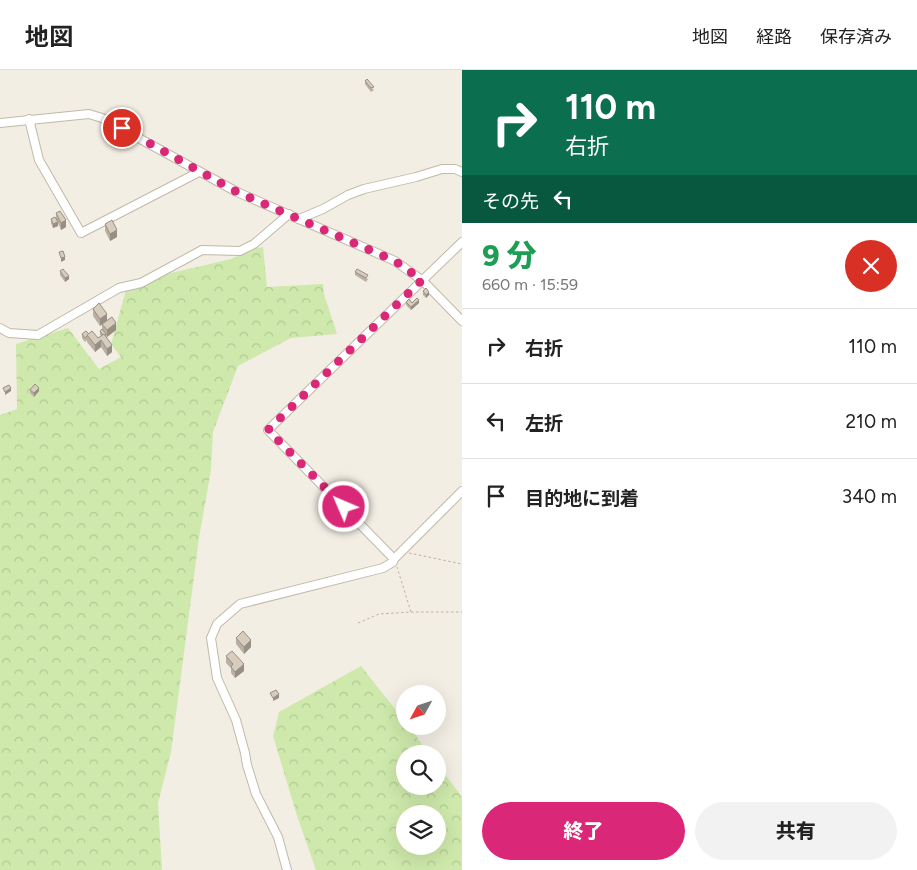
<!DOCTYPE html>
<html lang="ja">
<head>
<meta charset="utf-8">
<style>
	:root { --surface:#fff; --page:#f2f2f2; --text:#222; --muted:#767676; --line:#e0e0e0; --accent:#db2777 }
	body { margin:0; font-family:Figtree,"Noto Sans JP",sans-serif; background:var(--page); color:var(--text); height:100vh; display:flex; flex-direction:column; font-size:19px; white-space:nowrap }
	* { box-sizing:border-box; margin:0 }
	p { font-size:16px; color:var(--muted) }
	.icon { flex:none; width:28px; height:28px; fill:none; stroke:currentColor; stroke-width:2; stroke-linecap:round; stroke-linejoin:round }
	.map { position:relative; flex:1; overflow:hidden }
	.sheet { display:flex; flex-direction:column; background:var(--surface); width:455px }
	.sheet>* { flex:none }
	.hud { background:#0b6e4f; color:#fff; overflow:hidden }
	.needle { width:32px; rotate:230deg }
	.tools { position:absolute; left:396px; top:615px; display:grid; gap:10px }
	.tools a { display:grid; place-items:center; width:50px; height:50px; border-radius:50%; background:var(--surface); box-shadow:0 5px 20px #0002; font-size:25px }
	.pin { position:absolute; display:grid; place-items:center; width:42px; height:42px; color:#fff; margin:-21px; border:2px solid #fff; border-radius:50%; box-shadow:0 1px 5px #0007 }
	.me { position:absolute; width:55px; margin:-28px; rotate:315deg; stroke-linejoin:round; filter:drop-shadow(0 0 4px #0008) }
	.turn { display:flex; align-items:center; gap:18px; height:105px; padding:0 20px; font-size:22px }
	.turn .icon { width:65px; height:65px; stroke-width:2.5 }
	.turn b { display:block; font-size:35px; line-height:42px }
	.then { display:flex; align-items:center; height:48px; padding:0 20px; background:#0003; gap:10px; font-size:19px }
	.round { display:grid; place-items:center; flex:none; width:52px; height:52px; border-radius:26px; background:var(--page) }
	.headline { display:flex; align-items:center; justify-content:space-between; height:85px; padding:0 20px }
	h1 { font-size:30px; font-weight:800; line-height:38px; color:#1e9e55 }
	.action { display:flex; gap:10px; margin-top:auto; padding:10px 20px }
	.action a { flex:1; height:58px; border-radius:30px; background:var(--accent); color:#fff; font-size:20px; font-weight:800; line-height:58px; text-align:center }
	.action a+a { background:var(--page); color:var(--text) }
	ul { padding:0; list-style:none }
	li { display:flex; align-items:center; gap:15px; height:75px; padding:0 20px; border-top:1px solid var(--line) }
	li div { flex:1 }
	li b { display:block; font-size:19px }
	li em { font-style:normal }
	header { display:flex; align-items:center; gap:30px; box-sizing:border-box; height:70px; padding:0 25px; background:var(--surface); border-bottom:1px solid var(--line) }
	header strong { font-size:24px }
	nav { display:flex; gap:28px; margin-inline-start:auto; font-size:18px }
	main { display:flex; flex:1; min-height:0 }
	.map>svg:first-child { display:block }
	.forest { fill:url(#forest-crowns); fill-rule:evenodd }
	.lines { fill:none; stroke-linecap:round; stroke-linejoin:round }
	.street-casing { stroke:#c1b9a9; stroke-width:10 }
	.path { stroke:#c1b197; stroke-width:1; stroke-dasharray:2.5 2.5; stroke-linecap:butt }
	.street { stroke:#fff; stroke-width:8 }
	.wall { fill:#baafa2 }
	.shaded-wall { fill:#978f84 }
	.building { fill:#d8ccbc; stroke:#978f84 }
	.route { stroke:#db2777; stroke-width:9; stroke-dasharray:0 16.2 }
</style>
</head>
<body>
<header>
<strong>地図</strong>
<nav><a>地図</a><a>経路</a><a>保存済み</a></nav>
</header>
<main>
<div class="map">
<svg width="462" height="800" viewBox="0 0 462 800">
	<defs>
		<pattern id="forest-crowns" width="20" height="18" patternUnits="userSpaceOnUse" patternTransform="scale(1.25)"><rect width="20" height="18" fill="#cee9ab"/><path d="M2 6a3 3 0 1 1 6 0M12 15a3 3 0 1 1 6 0" fill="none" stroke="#b2c994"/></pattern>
	</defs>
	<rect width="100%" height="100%" fill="#f3eee4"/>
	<g class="forest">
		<path d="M263,177l4,40 56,-3 1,10 13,40 -46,4 -53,28 -25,66 -2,38 -12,68 -28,214 -13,51 4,67h-162v-455l17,-6 -1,-65 52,-16 31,41 22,-12 -10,-13 17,-61 103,-24 22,-10z"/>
		<path d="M361,596l42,53 2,7h4l20,28h-24v32h33v-21l24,32v73h-146l-19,-54 -24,-80 6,-24zM405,744h33v32h-33z"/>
	</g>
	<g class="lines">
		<defs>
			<g id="street">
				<path d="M29,49l10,41 42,73 118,-61"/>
				<path d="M0,53l89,-9 13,4 135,74 158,69 28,20 39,40"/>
				<path d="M299,149l24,-10 25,-14 16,-6 52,-12 26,-8h13l7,3"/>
				<path d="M0,258l9,5 29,2 81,-47 22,-5 61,-33 38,1 14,-7 35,-30"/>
				<path d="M394,489l-126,-129 194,-188"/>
				<path d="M287,800l-9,-33 -22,-43 -9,-29 -2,-12 -9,-33 -19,-42 -6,-40 6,-14 23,-20 143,-36 10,-6 1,-3 68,-68"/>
			</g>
		</defs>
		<use href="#street" class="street-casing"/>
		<g class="path">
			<path d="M409,483l53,11"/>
			<path d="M411,542h51"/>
			<path d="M358,553l21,-9 32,-2 -14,-45"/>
		</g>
		<use href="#street" class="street"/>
	</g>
	<g class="wall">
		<path d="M365,11l9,9 -3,2 -6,-8z"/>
		<path d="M56,143l10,14 -5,3 -3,-7v3l-5,2 -2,-5v-4l5,-1z"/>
		<path d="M105,154l12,13 -7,4 -5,-10z"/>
		<path d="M60,201l9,8 -4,3 -5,-7z"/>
		<path d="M355,202l13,7 -2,3 -11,-7z"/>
		<path d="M423,221l6,4 -3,3 -3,-3z"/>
		<path d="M406,232l6,1h7l-8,7 -5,-5z"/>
		<path d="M93,239l14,11 9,10 -9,7 -1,-1 6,16 -5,4 -6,-9 -6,5 -8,-10v-2l-2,2 -3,-4v-4h7l9,4 3,-2 -1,-1v-4l2,-2v-5l-2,2 -7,-10z"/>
		<path d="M30,320l9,1 -5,6 -4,-4z"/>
		<path d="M236,568l15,9 -7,7 -8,-10z"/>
		<path d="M226,586l18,15 -9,7 -4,-5v-5l-5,-5z"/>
	</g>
	<g class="shaded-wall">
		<path d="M66,150v7l-5,3v-7z"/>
		<path d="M58,152v4l-5,2v-4z"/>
		<path d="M117,160v7l-7,4v-7z"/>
		<path d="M65,187v3l-4,2v-4z"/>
		<path d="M69,206v3l-4,3v-4z"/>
		<path d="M429,222v3l-3,3v-3z"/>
		<path d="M419,230v3l-8,7v-3z"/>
		<path d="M107,244v7l-7,5v-7z"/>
		<path d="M116,253v7l-9,7v-7z"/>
		<path d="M101,270v7l-6,5v-7z"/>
		<path d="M112,275v7l-5,4v-7z"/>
		<path d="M11,318v3l-6,4v-3z"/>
		<path d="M39,318v3l-5,6v-4z"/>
		<path d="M251,570v7l-7,7v-7z"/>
		<path d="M244,594v7l-9,7v-6z"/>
		<path d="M279,624v4l-6,3v-3z"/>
	</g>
	<g class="building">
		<path d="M367,9l7,8 -3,1 -6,-7z"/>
		<path d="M60,141l6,9 -5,3 -5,-10z"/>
		<path d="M55,147l3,5 -5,2 -2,-5z"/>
		<path d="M112,150l5,10 -7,4 -5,-10z"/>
		<path d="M63,181l2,6 -4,1 -2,-6z"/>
		<path d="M63,199l6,7 -4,2 -5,-7z"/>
		<path d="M357,199l11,6 -2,3 -11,-6z"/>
		<path d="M426,218l3,4 -3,3 -3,-4z"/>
		<path d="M417,228l2,2 -8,7 -5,-5 3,-3 3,4z"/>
		<path d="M99,233l8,11 -7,5 -7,-10z"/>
		<path d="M112,247l4,6 -9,7 -5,-6z"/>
		<path d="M102,259l4,5 -1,1 -1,-1 -1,1 -3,-4z"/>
		<path d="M86,261l3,3 -4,4 -3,-4z"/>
		<path d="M92,261l6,7 6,-4 8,11 -5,4 -6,-9 -6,5 -8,-10z"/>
		<path d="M35,314l4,4 -5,5 -4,-3z"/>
		<path d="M9,315l2,3 -6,4 -2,-4z"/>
		<path d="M243,561l8,9 -7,7 -8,-9z"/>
		<path d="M232,581l12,13 -9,8 -4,-5 2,-3 -7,-8z"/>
		<path d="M276,620l3,4 -6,4 -3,-5z"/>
	</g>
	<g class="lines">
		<path class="route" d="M122,58l115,64 158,69 27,19 -154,150 76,77"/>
	</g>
</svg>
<div class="tools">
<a><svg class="needle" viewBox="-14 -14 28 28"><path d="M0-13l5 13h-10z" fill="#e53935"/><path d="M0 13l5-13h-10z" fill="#767676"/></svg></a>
<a><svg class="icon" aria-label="search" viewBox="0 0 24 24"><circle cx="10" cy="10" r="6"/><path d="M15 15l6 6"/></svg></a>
<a><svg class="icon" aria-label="layers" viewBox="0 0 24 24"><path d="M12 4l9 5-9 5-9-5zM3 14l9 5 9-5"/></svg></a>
</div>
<div class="pin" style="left:122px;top:58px;background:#d93025"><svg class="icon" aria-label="arrive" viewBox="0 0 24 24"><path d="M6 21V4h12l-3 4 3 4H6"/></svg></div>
<svg class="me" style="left:344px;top:437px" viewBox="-20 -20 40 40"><circle r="17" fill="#db2777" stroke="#fff" stroke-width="3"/><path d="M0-11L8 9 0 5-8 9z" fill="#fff"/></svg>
</div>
<section class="sheet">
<div class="hud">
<div class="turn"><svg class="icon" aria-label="right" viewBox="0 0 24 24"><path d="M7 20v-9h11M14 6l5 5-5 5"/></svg><div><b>110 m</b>右折</div></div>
<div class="then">その先<svg class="icon" aria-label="left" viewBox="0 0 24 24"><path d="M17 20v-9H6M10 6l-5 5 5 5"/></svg></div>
</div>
<div class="headline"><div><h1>9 分</h1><p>660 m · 15:59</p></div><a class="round" style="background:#d93025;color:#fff"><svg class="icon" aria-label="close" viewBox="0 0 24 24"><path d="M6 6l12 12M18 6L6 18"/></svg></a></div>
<ul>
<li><svg class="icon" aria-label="right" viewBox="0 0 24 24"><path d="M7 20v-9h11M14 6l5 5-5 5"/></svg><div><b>右折</b></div><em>110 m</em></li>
<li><svg class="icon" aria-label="left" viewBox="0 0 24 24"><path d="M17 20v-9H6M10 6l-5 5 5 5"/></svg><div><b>左折</b></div><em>210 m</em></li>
<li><svg class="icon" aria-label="arrive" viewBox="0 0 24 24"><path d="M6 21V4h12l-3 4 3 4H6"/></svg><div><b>目的地に到着</b></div><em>340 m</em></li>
</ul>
<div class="action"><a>終了</a><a>共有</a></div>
</section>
</main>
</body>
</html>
